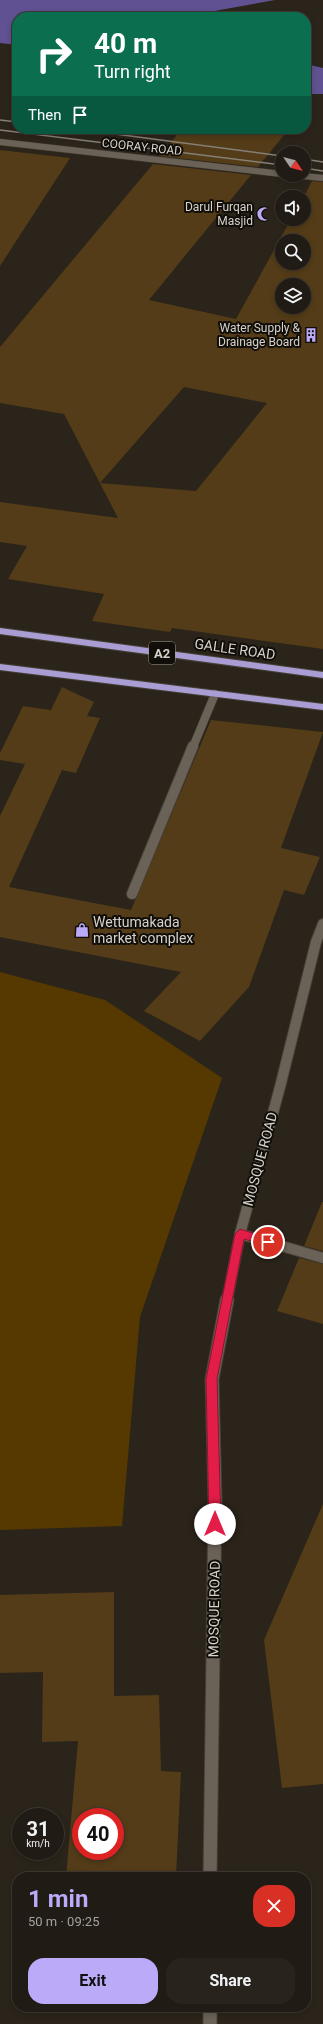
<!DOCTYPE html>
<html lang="en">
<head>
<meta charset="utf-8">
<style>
	:root { --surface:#201b14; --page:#28241d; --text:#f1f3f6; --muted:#a2a1a0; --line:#3d3934; --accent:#baaaf7 }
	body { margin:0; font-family:Roboto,sans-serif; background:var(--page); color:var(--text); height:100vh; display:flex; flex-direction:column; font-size:15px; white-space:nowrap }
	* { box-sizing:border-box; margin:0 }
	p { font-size:13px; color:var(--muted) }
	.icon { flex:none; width:22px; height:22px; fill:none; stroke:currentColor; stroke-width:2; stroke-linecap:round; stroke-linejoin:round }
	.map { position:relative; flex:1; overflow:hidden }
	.drawer { position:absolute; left:12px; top:1872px; width:299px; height:140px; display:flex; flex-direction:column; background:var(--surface); border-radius:16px; box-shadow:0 2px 6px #0003,0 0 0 1px var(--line) }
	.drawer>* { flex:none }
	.guide { position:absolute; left:12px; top:12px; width:299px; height:122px; border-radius:16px; box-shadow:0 2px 6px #0003,0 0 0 1px var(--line); background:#0b6e4f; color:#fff; overflow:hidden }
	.needle { width:26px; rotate:125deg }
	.buttons { position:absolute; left:275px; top:146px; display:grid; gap:8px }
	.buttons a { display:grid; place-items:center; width:36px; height:36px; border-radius:50%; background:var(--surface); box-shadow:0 2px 6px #0003,0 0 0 1px var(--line); font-size:20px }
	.speed { position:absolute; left:12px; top:1808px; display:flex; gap:8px; font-size:20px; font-weight:700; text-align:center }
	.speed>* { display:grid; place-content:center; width:52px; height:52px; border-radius:50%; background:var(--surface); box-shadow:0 2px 6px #0003,0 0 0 1px var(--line); line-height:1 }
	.speed small { font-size:10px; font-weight:400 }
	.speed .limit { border:6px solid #d22; background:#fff; color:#111 }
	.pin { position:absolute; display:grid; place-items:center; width:34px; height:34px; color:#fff; margin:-17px; border:2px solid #fff; border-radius:50%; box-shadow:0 1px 4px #0007 }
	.me { position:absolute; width:44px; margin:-22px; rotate:0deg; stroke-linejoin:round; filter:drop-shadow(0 0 3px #0008) }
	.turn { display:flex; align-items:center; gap:14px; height:84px; padding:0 16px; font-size:18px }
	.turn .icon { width:52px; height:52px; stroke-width:2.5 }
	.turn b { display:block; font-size:28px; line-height:34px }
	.then { display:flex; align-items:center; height:38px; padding:0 16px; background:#0003; gap:8px; font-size:15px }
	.round { display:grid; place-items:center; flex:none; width:42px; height:42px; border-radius:16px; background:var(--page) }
	.head { display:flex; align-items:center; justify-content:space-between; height:68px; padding:0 16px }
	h1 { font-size:24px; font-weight:700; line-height:30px; color:var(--accent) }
	.action { display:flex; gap:8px; margin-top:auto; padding:8px 16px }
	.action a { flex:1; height:46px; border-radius:16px; background:var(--accent); color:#111; font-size:16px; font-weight:700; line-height:46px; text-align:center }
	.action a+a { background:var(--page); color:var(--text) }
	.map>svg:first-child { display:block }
	.green { fill:#553900 }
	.water { fill:#605192 }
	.building { fill:#533c17; fill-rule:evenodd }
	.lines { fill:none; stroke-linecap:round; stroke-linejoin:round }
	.service-far1-casing { stroke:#464038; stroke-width:9 }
	.service-casing { stroke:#464038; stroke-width:12 }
	.minor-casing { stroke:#464038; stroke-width:7 }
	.tertiary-far1-casing { stroke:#464038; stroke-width:12 }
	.tertiary-casing { stroke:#464038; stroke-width:15 }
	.trunk-casing { stroke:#464038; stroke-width:2 }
	.service-far1 { stroke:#6a6257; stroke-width:8 }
	.service { stroke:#6a6257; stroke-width:10 }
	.minor { stroke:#6a6257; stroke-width:6 }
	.tertiary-far1 { stroke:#6a6257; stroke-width:10 }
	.tertiary { stroke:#6a6257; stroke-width:13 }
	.trunk { fill:#a99dd3; fill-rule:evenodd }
	.rail { stroke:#857f77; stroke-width:1.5 }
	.route { fill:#e11d48; stroke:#92132f }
	.labels { text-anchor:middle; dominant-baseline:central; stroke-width:4; stroke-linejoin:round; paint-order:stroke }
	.far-street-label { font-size:12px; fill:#d6d2cb; stroke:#110e09 }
	.far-poi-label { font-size:12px; fill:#d6d2cb; stroke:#110e09; text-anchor:end }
	.shield { fill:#110e09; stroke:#9b9791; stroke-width:1 }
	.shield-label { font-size:13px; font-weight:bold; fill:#d6d2cb }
	.street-label { font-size:14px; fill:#d6d2cb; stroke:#110e09 }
	.poi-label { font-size:14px; fill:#d6d2cb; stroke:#110e09; text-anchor:start }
</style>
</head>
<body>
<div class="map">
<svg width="323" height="2024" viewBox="0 0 323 2024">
	<rect width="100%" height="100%" fill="#2b241a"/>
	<path class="green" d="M0,972l105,28 117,78 -82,239 -18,209 -122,4z"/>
	<g class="water">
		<path d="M0,0h275l-94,17h-164v28l-17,-2z"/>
		<path d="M306,64l17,4v26h-17z"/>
	</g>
	<g class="building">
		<path d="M182,129h107l-31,38 -99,-11z"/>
		<path d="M0,150l70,8 -70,108z"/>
		<path d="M153,164l98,11 -102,125 87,19 55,-100h13v-22l8,-16 11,1v467l-151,-21 -2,4 -78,-11 12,-27 -96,-15 19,-33 -27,-4v-40l118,16 -54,-104 -64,-11v-56zM282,241h22v22h-22zM282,285h22v22h-22zM184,387l83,16 -71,88 -96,-8z"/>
		<path d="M62,687l32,15 -7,14 13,2 -24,55 -14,-3 -53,117 122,23 80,-190 112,12 -42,116 39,9 -16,38 -20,-5 -35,97 -49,54 -56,-30 37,-39 -181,-35v-121l25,-52 -25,-4v-7l23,-47 28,4z"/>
		<path d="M322,1202h1v49l-19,-5z"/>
		<path d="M299,1258l24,6v60l-46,-13z"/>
		<path d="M323,1504v280l-41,4 -18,-148z"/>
		<path d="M114,1592v104l45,-1 2,76 20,1 -5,105h-110l12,-136 -36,1 1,-70 -43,1v-78zM81,1817h34v34h-34z"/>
	</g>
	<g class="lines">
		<defs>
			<path id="service-far1" d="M193,747l22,-53"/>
			<g id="service">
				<path d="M132,894l61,-148"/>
				<path d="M240,1234l83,24"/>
			</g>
			<g id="minor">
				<path d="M0,142l282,32"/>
				<path d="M293,175l30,3"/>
			</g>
			<path id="tertiary-far1" d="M227,1301l13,-67 40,-147 36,-145 7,-18"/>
			<g id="tertiary">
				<path d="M210,1877l5,-376 -3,-122 15,-79"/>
				<path d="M210,2007v17"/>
			</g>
			<g id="trunk">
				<path d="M0,628l323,44v6l-323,-44z"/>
				<path d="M0,664l323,40v6l-323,-40z"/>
			</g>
		</defs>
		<use href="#service-far1" class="service-far1-casing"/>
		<use href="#service" class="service-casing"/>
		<use href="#minor" class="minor-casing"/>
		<use href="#tertiary-far1" class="tertiary-far1-casing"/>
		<use href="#tertiary" class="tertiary-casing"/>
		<use href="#trunk" class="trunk-casing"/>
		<use href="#service-far1" class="service-far1"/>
		<use href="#service" class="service"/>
		<use href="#minor" class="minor"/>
		<use href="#tertiary-far1" class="tertiary-far1"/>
		<use href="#tertiary" class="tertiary"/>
		<use href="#trunk" class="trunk"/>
		<g class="rail">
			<path d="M0,120l17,2"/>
			<path d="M77,129l205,27"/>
			<path d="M0,130l282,35"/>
			<path d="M304,159l19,3"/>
			<path d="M304,168l19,3"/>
		</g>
	</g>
	<path class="route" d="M240,1229l31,10 2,3 -5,4 -24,-7 -27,140 4,145 -2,3 -4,2 -4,-2 -2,-3 -3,-145 29,-145z"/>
	<defs>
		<symbol id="mosque-bare" viewBox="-9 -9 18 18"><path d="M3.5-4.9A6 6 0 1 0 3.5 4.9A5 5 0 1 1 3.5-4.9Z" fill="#baaaf7" stroke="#110e09" stroke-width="2.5" paint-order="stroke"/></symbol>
		<symbol id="building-bare" viewBox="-9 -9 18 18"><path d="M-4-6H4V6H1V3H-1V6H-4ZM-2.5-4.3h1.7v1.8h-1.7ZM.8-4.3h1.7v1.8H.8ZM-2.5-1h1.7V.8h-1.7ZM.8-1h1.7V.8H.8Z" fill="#baaaf7" stroke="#110e09" stroke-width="2.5" paint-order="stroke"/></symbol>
		<symbol id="shop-bare" viewBox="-9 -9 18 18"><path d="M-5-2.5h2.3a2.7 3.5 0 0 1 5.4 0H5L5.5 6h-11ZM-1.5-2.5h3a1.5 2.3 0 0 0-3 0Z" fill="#baaaf7" stroke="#110e09" stroke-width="2.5" paint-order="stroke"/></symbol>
	</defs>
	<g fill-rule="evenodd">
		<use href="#mosque-bare" x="254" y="204" width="20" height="20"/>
		<use href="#building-bare" x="301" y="325" width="20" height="20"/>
		<use href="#shop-bare" x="72" y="920" width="20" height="20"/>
	</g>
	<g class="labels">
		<g class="far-street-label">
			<text transform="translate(142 147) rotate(6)">COORAY ROAD</text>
		</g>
		<g class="far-poi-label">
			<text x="253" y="207">Darul Furqan<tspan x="253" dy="14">Masjid</tspan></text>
			<text x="300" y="328">Water Supply &amp;<tspan x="300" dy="14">Drainage Board</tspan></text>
		</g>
		<rect class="shield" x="149" y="642" width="26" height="22" rx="3"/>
		<g class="shield-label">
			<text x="162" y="653">A2</text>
		</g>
		<g class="street-label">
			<text transform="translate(235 649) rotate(8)">GALLE ROAD</text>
			<text transform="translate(260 1159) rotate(-75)">MOSQUE ROAD</text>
			<text transform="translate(214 1609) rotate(-89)">MOSQUE ROAD</text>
		</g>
		<g class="poi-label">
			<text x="93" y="922">Wettumakada<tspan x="93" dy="16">market complex</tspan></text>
		</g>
	</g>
</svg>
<div class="buttons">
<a><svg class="needle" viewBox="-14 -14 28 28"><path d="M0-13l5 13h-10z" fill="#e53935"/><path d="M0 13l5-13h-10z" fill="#a2a1a0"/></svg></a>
<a><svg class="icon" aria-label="sound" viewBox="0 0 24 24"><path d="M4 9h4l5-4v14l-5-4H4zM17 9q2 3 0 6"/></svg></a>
<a><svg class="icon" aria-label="search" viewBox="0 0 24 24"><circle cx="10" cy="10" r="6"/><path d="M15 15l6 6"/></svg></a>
<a><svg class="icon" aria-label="layers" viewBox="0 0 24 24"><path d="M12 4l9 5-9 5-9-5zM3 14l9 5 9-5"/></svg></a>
</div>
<div class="speed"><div>31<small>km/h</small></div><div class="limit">40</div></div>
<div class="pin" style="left:268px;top:1242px;background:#d93025"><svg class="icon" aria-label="arrive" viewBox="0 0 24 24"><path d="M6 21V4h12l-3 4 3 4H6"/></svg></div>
<svg class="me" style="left:215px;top:1524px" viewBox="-20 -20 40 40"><circle r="19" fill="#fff"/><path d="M0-13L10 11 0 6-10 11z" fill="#e11d48"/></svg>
<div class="guide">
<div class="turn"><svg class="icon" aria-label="right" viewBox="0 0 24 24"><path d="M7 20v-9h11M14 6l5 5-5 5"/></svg><div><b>40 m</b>Turn right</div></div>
<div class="then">Then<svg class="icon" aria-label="arrive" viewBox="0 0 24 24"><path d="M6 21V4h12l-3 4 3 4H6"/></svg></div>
</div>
<section class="drawer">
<div class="head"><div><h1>1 min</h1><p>50 m · 09:25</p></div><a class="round" style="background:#d93025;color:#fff"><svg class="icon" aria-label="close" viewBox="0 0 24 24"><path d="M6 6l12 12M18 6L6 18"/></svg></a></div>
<div class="action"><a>Exit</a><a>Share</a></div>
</section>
</div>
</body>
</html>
